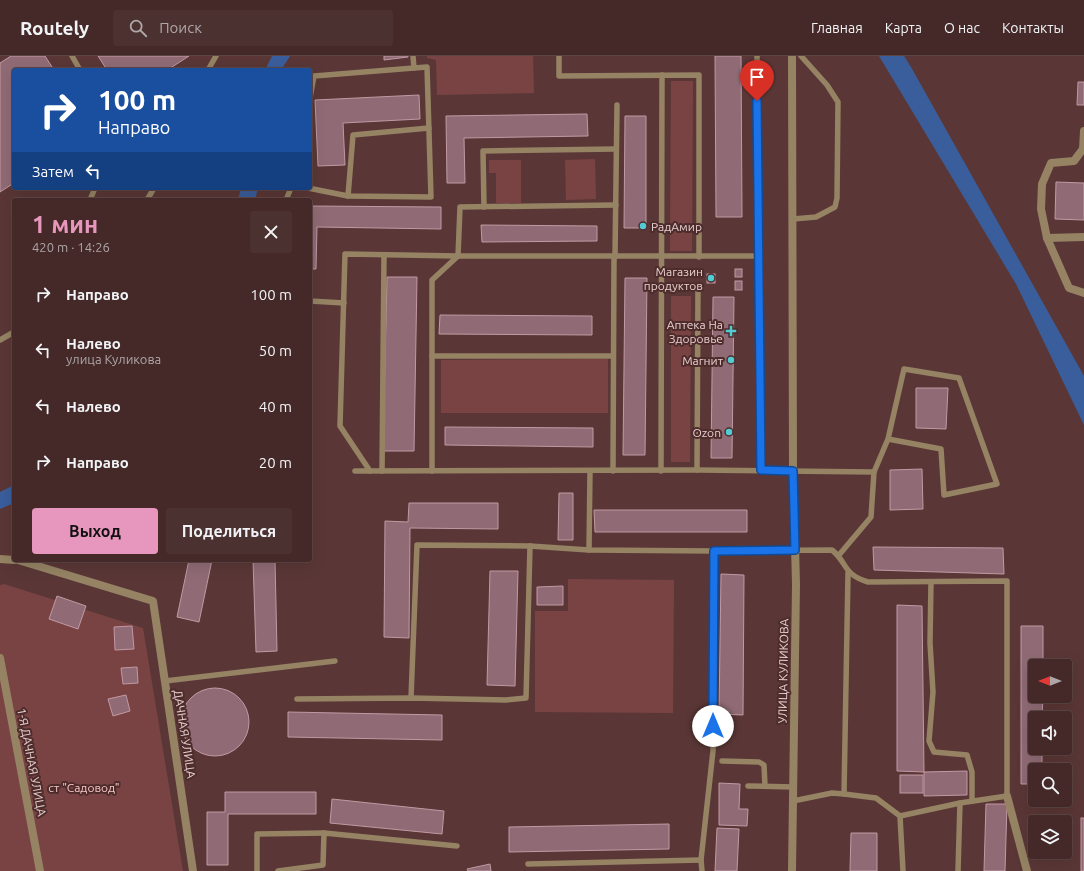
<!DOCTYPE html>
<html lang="ru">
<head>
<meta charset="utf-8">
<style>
	:root { --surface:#442928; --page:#4b3130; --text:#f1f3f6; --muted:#afa6a8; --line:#5c4545; --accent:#e797bd }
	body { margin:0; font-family:Ubuntu,sans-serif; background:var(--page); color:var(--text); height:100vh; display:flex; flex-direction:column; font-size:15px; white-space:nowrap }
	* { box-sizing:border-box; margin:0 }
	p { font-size:13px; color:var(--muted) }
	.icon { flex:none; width:22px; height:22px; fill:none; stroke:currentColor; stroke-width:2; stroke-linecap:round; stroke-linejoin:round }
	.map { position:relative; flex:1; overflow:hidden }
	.side { position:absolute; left:12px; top:142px; width:300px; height:364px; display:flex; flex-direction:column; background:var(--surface); border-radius:4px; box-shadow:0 4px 16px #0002,0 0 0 1px var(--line) }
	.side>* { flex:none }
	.banner { position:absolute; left:12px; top:12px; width:300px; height:122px; border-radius:4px; box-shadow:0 4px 16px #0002,0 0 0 1px var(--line); background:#1a4fa0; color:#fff; overflow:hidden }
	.needle { width:26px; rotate:270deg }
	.controls { position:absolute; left:1028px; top:603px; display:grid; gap:8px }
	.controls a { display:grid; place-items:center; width:44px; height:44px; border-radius:4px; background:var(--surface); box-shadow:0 4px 16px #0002,0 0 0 1px var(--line); font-size:20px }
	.pin { position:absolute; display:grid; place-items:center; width:34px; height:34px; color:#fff; margin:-41px -17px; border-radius:50% 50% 50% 0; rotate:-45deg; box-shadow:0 0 4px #0007 }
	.pin .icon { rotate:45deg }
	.me { position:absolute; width:44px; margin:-22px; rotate:0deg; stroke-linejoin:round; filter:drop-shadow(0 0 3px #0008) }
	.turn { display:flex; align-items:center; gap:14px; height:84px; padding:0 20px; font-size:18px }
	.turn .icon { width:52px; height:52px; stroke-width:2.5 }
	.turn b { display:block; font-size:28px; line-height:34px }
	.then { display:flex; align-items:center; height:38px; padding:0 20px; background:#0003; gap:8px; font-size:15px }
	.round { display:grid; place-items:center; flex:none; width:42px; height:42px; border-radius:4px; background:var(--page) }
	.overview { display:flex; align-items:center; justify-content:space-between; height:68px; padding:0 20px }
	h1 { font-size:24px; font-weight:700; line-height:30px; color:var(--accent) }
	.button { display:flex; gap:8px; margin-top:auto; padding:8px 20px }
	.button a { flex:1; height:46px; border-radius:4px; background:var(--accent); color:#111; font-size:16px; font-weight:700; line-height:46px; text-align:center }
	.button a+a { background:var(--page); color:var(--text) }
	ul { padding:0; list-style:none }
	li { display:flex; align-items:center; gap:12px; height:56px; padding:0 20px }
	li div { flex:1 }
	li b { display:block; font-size:15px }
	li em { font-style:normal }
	header { display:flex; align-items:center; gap:24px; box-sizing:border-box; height:56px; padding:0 20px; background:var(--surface); border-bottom:1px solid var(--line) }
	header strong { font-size:19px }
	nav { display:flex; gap:22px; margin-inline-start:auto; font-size:14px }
	.search { width:280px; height:36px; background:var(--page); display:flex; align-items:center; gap:10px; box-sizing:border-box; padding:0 14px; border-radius:4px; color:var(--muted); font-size:15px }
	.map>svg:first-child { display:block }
	.green { fill:#7a4343 }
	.water { fill:#3a5e9c }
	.building { fill:#906b75; stroke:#c199a4 }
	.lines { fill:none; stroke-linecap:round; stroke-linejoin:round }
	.lane { stroke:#958364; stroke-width:5.5 }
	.street { stroke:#958364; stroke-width:8 }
	.route-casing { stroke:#114b97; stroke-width:10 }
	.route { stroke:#1a73e8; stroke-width:7 }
	.poi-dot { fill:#51ccd3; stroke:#4e2c2c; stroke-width:1.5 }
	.labels { text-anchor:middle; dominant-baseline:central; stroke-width:4; stroke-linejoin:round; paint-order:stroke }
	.poi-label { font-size:12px; fill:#e7d0cf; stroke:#4e2c2c; text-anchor:end }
	.street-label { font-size:12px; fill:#e7d0cf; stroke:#4e2c2c }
	.park-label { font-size:12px; fill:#f7c7c5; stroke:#4e2c2c }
</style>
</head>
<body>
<header>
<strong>Routely</strong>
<div class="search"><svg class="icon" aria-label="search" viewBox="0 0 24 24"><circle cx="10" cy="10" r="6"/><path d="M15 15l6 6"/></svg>Поиск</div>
<nav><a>Главная</a><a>Карта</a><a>О нас</a><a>Контакты</a></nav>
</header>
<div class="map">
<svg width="1084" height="815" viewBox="0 0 1084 815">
	<rect width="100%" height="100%" fill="#5a3736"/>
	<g class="green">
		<path d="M427,0h106l1,37 -97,2 -1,-35 -9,-2z"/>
		<path d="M671,25h22l-1,170h-22z"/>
		<path d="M595,103l1,40 -30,1 -1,-40z"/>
		<path d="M489,104h32v43h-25v-30h-7z"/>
		<path d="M671,240h20l-1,166h-19z"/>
		<path d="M608,303v54h-167v-53z"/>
		<path d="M568,523l106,1 -1,133 -138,-1v-101h33z"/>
		<path d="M4,528l139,44 40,243h-183v-286z"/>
	</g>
	<g class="water">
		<path d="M272,0h18l-9,14h-16z"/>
		<path d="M879,0h25l7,11 173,309v49l-68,-141z"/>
		<path d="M241,132h17l-3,12h-17z"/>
		<path d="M14,429v18l-14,6v-17z"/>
	</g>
	<g class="building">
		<path d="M11,0h34l9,14h-40v113l-14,9v-129z"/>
		<path d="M98,0h91l-17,11 1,3h-66z"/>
		<path d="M384,0h24v1l-24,3z"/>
		<path d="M715,0h26l1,161h-26z"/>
		<path d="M1078,26h6v23h-7z"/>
		<path d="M419,39l1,24 -77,4 2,42 -27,1 -3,-66z"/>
		<path d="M587,58l1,22 -124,2 1,45h-18l-1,-67z"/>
		<path d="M625,60h21v112h-22z"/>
		<path d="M1056,126l28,1v37l-29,-1z"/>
		<path d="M310,150l131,1v22l-124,-2 -1,42h-6z"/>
		<path d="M481,169l116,1v15l-115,1z"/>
		<rect x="735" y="213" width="7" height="8"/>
		<rect x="707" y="218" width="8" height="9"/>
		<path d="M387,221h30l-3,174h-31z"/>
		<path d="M625,222h22l-2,177h-22z"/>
		<rect x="735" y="225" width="7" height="9"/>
		<path d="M713,241h21l-2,161h-21z"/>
		<path d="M440,259l152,1v19l-153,-1z"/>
		<path d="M916,332h32l-2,41 -30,-1z"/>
		<path d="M445,371l148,1v19l-148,-2z"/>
		<path d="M922,413l1,40 -33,1v-40z"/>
		<path d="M559,437h14v47h-15z"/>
		<path d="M409,447h89v26l-88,-1 -1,110 -25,-1 1,-116 23,1z"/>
		<path d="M594,454h153v22h-152z"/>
		<path d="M873,491l130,1 1,26 -130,-4z"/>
		<path d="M189,504h23l-13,62 -22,-5z"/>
		<path d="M253,504h22l2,91 -21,1z"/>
		<path d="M490,515h28l-3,115 -28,-1z"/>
		<path d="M721,518l23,1 -1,140 -24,-1z"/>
		<path d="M563,530v19h-26v-18z"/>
		<path d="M57,540l29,10 -8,23 -29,-10z"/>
		<path d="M897,549l25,1 2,166 -27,-1z"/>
		<path d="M132,570l2,23 -19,1 -1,-23z"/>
		<path d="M1021,570h22v40h-8v30h8l-1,22h-7v30h7v22h-7v14h-14z"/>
		<path d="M137,611l1,16 -15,1 -2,-16z"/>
		<circle cx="215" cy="666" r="34"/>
		<path d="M126,639l4,16 -17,5 -5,-17z"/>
		<path d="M288,656l154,3v25l-154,-3z"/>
		<path d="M967,715v24l-43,1v-24z"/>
		<rect x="900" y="719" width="23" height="18"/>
		<path d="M719,727l21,1 -1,25h9l-1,17 -28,-1z"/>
		<path d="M225,736h91v22h-88v51h-21v-53h18z"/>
		<path d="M332,743l112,12 -2,23 -112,-11z"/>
		<path d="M986,748h21l-2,67h-21z"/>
		<rect x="1081" y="762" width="3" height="53"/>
		<path d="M669,768v25l-160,3v-25z"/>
		<path d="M717,772l22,1 -2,42h-22z"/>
		<path d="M851,777h26v38h-27z"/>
		<path d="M490,808l1,7h-23l-1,-2z"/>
	</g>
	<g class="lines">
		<g class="lane">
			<path d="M72,0l8,14"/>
			<path d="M559,0v20l140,-1v182"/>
			<path d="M757,0l4,415"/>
			<path d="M208,14l8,-14"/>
			<path d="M310,42l4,-22 100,-8"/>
			<path d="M308,132l40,8 83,1 -4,-130 -13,1 -1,-12"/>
			<path d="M348,140l5,-61 76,-7"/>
			<path d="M90,144l5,-12"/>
			<path d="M147,144l7,-12"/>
			<path d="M286,144l5,-12"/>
			<path d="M484,151l-1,-56 133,-2"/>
			<path d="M793,163l23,-2 19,-10 2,-9 1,-96 -11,-17 -26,-29"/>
			<path d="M615,201l2,-152"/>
			<path d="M662,231h36l-1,183"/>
			<path d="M310,245l34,2"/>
			<path d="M0,284l14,-8"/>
			<path d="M432,300h181"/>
			<path d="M355,415l342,-1 177,2 14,-33 16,-70 55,9 38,106 -53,11 -3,-46 -53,-10"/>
			<path d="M370,415l-30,-45 5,-172 113,2h300"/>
			<path d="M382,415l2,-216"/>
			<path d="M432,415v-191l26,-24 2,-49 156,-2"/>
			<path d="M613,415l1,-214"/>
			<path d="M661,415l1,-396"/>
			<path d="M589,494l1,-79"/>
			<path d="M839,499l32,-38 3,-45"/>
			<path d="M931,526l-1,61 3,49 -4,49 5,11 33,3 5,17v29"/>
			<path d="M165,625l170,-20"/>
			<path d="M411,642l6,-153 113,1 59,4 125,1 118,-1c16,13 10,24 36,32l139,-1v215l-47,7 -2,68"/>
			<path d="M297,643l114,-1 95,2 20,-2 4,-152"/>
			<path d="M722,705l37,1 5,3 1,21"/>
			<path d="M748,730l46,1"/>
			<path d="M844,738l4,-221"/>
			<path d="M793,745l39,-8 12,1 32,4 24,18 3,55"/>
			<path d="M900,760l60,-13"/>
			<path d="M528,808l173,-4"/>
			<path d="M257,815v-37l67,-1"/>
			<path d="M278,815l45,-6 1,-32 133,13"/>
			<path d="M702,815l-1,-11 12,-109 1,-200"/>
		</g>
		<g class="street">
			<path d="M1084,75l-1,18 -9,12 -23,2 -9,21 -1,25 6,29 37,-1"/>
			<path d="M1047,182l22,50 15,5"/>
			<path d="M0,503l14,1"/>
			<path d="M18,504l135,41 40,270"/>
			<path d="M0,602l40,213"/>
			<path d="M1007,740l20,75"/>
			<path d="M792,815l4,-287 -3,-113 -1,-415"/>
		</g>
	</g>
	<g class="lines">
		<defs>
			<path id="route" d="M713,670l1,-175 81,-1 -2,-79 -32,-1 -4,-369"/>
		</defs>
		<use href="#route" class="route-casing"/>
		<use href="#route" class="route"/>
	</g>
	<g class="poi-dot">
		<circle cx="643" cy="170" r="4"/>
		<circle cx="711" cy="222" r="4"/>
		<path d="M729 269h4v4h4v4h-4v4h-4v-4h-4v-4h4z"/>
		<circle cx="731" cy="304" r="4"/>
		<circle cx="729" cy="376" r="4"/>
	</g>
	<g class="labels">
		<g class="poi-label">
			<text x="651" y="170" text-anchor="start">РадАмир</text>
			<text x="703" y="215">Магазин<tspan x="703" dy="14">продуктов</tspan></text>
			<text x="723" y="268">Аптека На<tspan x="723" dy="14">Здоровье</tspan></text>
			<text x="723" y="304">Магнит</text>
			<text x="721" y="376">Ozon</text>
		</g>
		<g class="street-label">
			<text transform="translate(783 615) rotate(-89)">УЛИЦА КУЛИКОВА</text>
			<text transform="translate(185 678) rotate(81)">ДАЧНАЯ УЛИЦА</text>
			<text transform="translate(32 706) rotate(79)">1-Я ДАЧНАЯ УЛИЦА</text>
		</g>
		<g class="park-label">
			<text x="84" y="731">ст "Садовод"</text>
		</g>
	</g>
</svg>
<div class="controls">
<a><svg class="needle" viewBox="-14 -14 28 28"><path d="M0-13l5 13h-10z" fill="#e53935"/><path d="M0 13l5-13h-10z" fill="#afa6a8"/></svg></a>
<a><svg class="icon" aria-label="sound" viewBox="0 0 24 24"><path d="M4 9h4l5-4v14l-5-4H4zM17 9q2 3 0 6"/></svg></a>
<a><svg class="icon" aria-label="search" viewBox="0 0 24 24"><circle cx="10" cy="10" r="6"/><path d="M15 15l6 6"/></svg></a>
<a><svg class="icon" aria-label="layers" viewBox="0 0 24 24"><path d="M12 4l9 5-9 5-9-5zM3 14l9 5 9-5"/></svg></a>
</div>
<div class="pin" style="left:757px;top:45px;background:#d93025"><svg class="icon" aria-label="arrive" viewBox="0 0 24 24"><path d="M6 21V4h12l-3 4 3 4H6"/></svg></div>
<svg class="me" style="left:713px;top:670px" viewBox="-20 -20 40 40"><circle r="19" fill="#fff"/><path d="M0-13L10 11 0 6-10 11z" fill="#1a73e8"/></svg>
<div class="banner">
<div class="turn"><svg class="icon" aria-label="right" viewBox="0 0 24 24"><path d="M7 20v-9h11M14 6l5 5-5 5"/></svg><div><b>100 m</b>Направо</div></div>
<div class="then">Затем<svg class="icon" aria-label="left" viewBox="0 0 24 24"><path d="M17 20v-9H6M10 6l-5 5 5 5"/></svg></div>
</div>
<section class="side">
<div class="overview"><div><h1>1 мин</h1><p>420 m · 14:26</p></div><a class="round"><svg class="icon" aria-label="close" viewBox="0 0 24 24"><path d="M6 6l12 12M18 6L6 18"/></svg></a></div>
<ul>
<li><svg class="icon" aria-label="right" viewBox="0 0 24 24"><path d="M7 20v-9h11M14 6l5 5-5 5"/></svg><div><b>Направо</b></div><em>100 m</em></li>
<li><svg class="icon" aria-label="left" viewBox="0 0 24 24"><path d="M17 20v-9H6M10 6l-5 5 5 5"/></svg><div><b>Налево</b><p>улица Куликова</p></div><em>50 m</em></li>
<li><svg class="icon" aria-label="left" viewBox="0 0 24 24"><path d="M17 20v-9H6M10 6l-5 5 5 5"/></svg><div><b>Налево</b></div><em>40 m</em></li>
<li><svg class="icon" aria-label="right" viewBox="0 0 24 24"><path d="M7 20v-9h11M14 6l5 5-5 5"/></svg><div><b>Направо</b></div><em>20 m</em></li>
</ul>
<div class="button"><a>Выход</a><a>Поделиться</a></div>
</section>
</div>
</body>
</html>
